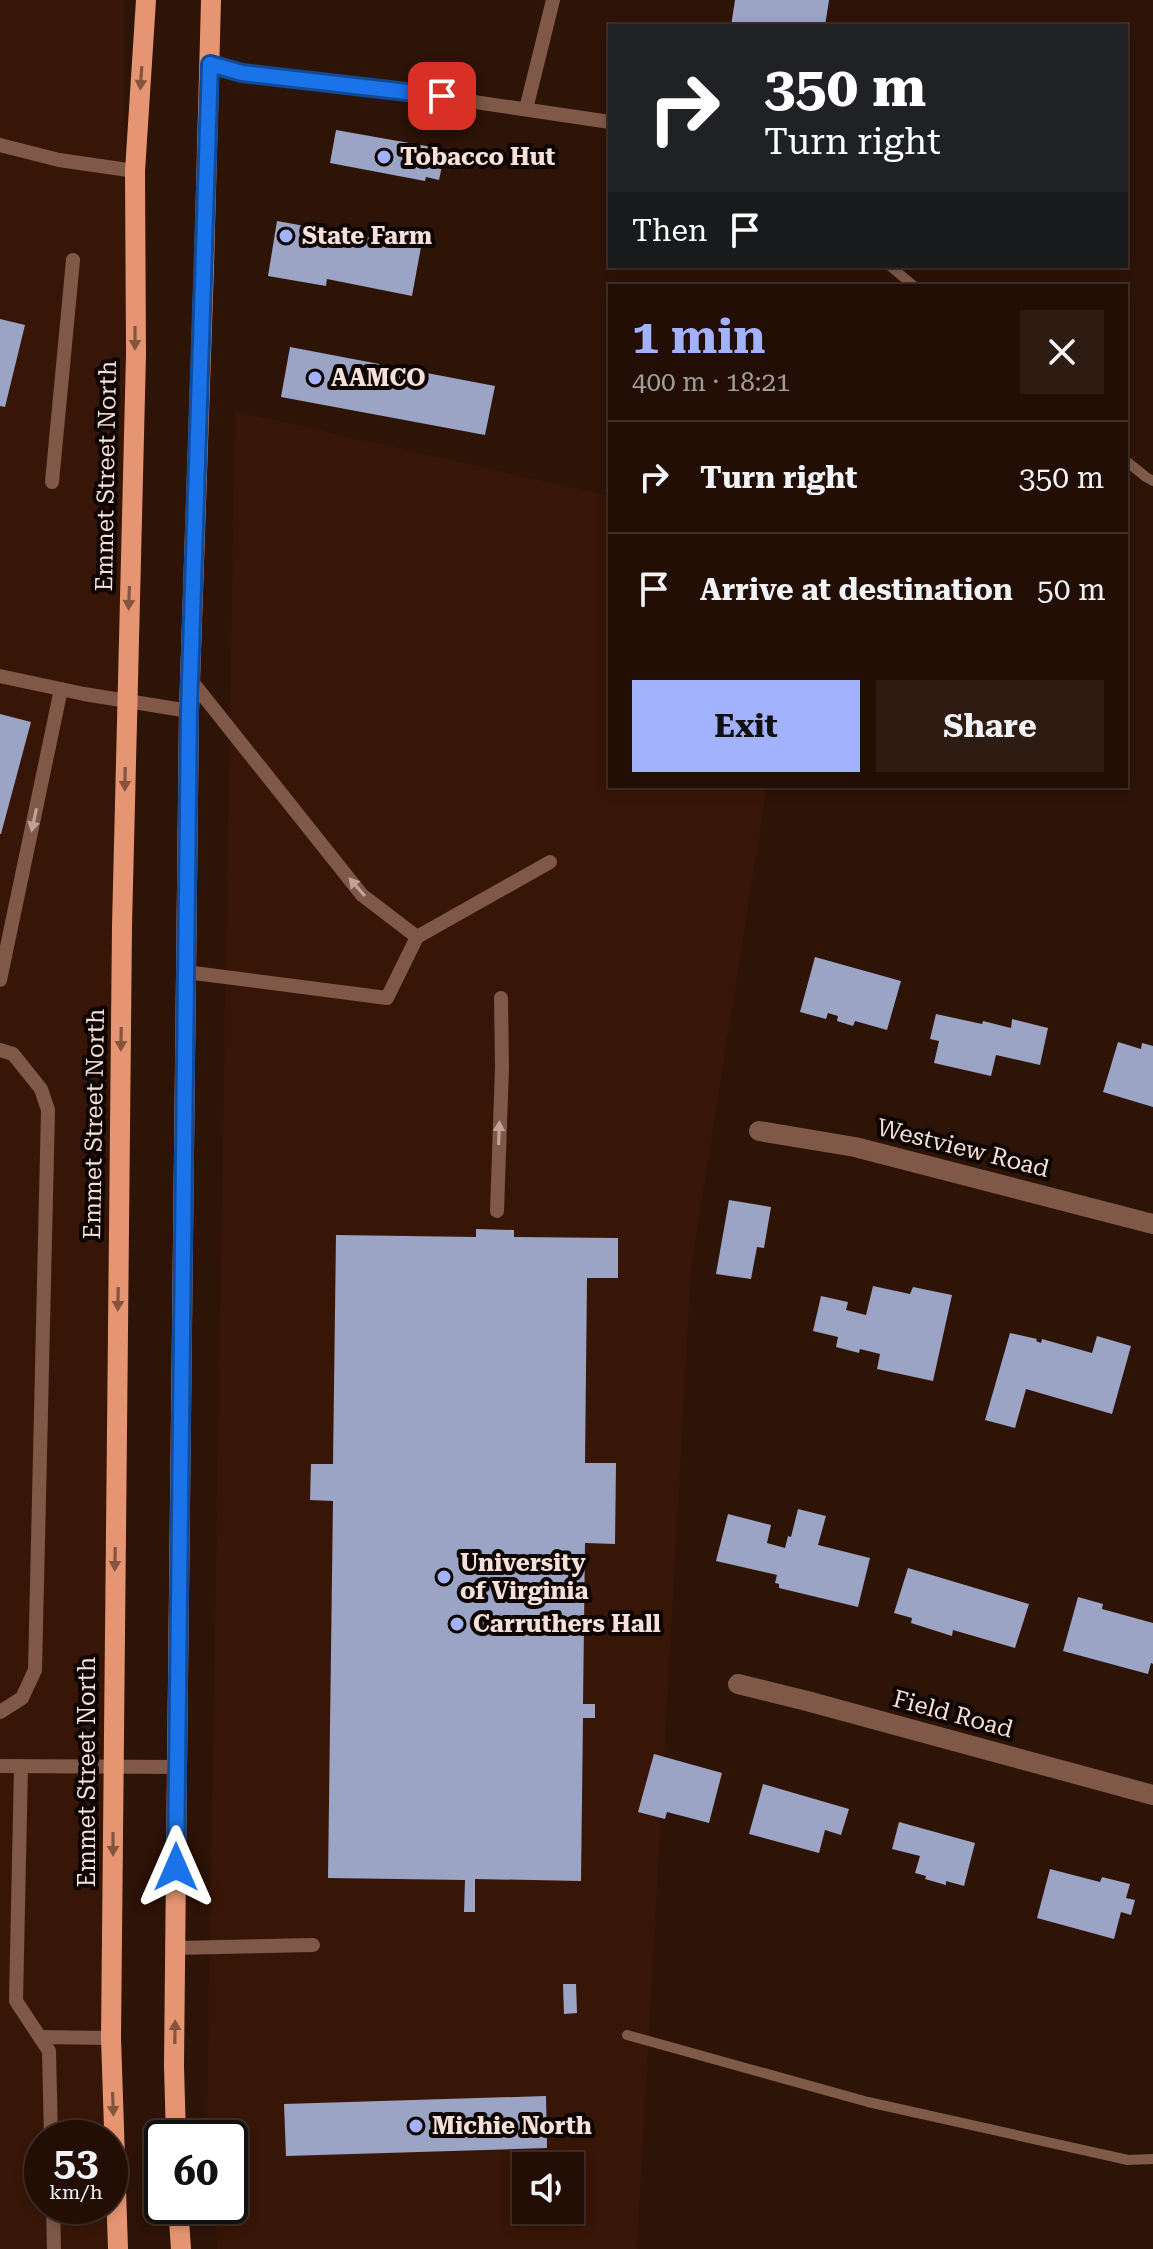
<!DOCTYPE html>
<html lang="en">
<head>
<meta charset="utf-8">
<style>
	:root { --surface:#220e05; --page:#2e1c13; --text:#f1f3f6; --muted:#a29c9a; --line:#3f2e27; --accent:#a2b2fd }
	body { margin:0; font-family:"Roboto Serif",serif; background:var(--page); color:var(--text); height:100vh; display:flex; flex-direction:column; font-size:30px; white-space:nowrap }
	* { box-sizing:border-box; margin:0 }
	p { font-size:26px; color:var(--muted) }
	.icon { flex:none; width:44px; height:44px; fill:none; stroke:currentColor; stroke-width:2; stroke-linecap:round; stroke-linejoin:round }
	.map { position:relative; flex:1; overflow:hidden }
	.details { position:absolute; left:608px; top:284px; width:520px; height:504px; display:flex; flex-direction:column; background:var(--surface); border-radius:0px; box-shadow:0 4px 12px #0003,0 0 0 2px var(--line) }
	.details>* { flex:none }
	.guide { position:absolute; left:608px; top:24px; width:520px; height:244px; border-radius:0px; box-shadow:0 4px 12px #0003,0 0 0 2px var(--line); background:#202124; color:#fff; overflow:hidden }
	.tools { position:absolute; left:512px; top:2152px; display:grid; gap:16px }
	.tools a { display:grid; place-items:center; width:72px; height:72px; border-radius:0px; background:var(--surface); box-shadow:0 4px 12px #0003,0 0 0 2px var(--line); font-size:40px }
	.speed { position:absolute; left:24px; top:2120px; display:flex; gap:16px; font-size:40px; font-weight:700; text-align:center }
	.speed>* { display:grid; place-content:center; width:104px; height:104px; border-radius:50%; background:var(--surface); box-shadow:0 4px 12px #0003,0 0 0 2px var(--line); line-height:1 }
	.speed small { font-size:20px; font-weight:400 }
	.speed .limit { border:4px solid #111; border-radius:12px; background:#fff; color:#111 }
	.pin { position:absolute; display:grid; place-items:center; width:68px; height:68px; color:#fff; margin:-34px; border-radius:16px; box-shadow:0 4px 12px #0006 }
	.me { position:absolute; width:88px; margin:-44px; rotate:0deg; stroke-linejoin:round; filter:drop-shadow(0 0 6px #0008) }
	.turn { display:flex; align-items:center; gap:28px; height:168px; padding:0 24px; font-size:36px }
	.turn .icon { width:104px; height:104px; stroke-width:2.5 }
	.turn b { display:block; font-size:56px; line-height:68px }
	.then { display:flex; align-items:center; height:76px; padding:0 24px; background:#0003; gap:16px; font-size:30px }
	.round { display:grid; place-items:center; flex:none; width:84px; height:84px; border-radius:0px; background:var(--page) }
	.overview { display:flex; align-items:center; justify-content:space-between; height:136px; padding:0 24px }
	h1 { font-size:48px; font-weight:700; line-height:60px; color:var(--accent) }
	.action { display:flex; gap:16px; margin-top:auto; padding:16px 24px }
	.action a { flex:1; height:92px; border-radius:0px; background:var(--accent); color:#111; font-size:32px; font-weight:700; line-height:92px; text-align:center }
	.action a+a { background:var(--page); color:var(--text) }
	ul { padding:0; list-style:none }
	li { display:flex; align-items:center; gap:24px; height:112px; padding:0 24px; border-top:2px solid var(--line) }
	li div { flex:1 }
	li b { display:block; font-size:30px }
	li em { font-style:normal }
	.map>svg:first-child { display:block }
	.built { fill:#381607; fill-rule:evenodd }
	.lines { fill:none; stroke-linecap:round; stroke-linejoin:round }
	.stream { stroke:#805a48; stroke-width:10 }
	.building { fill:#9ca4c6 }
	.lane { stroke:#7f5848; stroke-width:14 }
	.street { stroke:#7f5848; stroke-width:20 }
	.primary { stroke:#e69572; stroke-width:20 }
	.oneway { fill:#85543f }
	.oneway2 { fill:#c0a398 }
	.route-casing { stroke:#114b97; stroke-width:20 }
	.route { stroke:#1a73e8; stroke-width:14 }
	.poi-dot { fill:#a2b2fd; stroke:#0e0401; stroke-width:3 }
	.labels { text-anchor:middle; dominant-baseline:central; stroke-width:8; stroke-linejoin:round; paint-order:stroke }
	.poi-label { font-size:24px; font-weight:bold; fill:#f5e1d9; stroke:#0e0401; text-anchor:start }
	.street-label { font-size:24px; fill:#f5e1d9; stroke:#0e0401 }
</style>
</head>
<body>
<div class="map">
<svg width="1153" height="2249" viewBox="0 0 1153 2249">
	<rect width="100%" height="100%" fill="#2e1307"/>
	<g class="built">
		<path d="M0,0h124l2,701 -8,1548h-118zM42,2138h68v68h-68z"/>
		<path d="M235,411l375,85v290h157l-76,483 -54,980h-419l-4,-43h16v-68h-21l-2,-18zM526,2166h44v44h-44z"/>
	</g>
	<g class="lines">
		<g class="stream">
			<path d="M890,266l24,20"/>
			<path d="M1126,461l20,16 7,4"/>
			<path d="M627,2035l241,67 260,58 25,-1"/>
		</g>
	</g>
	<g class="building">
		<path d="M735,0h94l-4,26h-94z"/>
		<path d="M336,130l96,17 -3,16 13,3 -3,14 -13,-3 -1,4 -95,-18z"/>
		<path d="M277,221l144,26 -9,49 -85,-17 -1,7 -58,-10z"/>
		<path d="M0,319l25,6 -20,82 -5,-1z"/>
		<path d="M290,347l205,39 -10,49 -204,-38z"/>
		<path d="M0,714l31,8 -30,112h-1z"/>
		<path d="M815,957l86,24 -14,49 -32,-9 -2,5 -16,-5 1,-5 -10,-3 -2,6 -26,-7z"/>
		<path d="M936,1014l46,10 1,-3 28,7 1,-9 36,9 -8,37 -44,-10 -5,21 -57,-13 5,-22 -9,-2z"/>
		<path d="M1118,1042l23,7 1,-6 11,3v61l-50,-15z"/>
		<path d="M729,1200l42,7 -7,41 -7,-1 -6,32 -35,-5z"/>
		<path d="M476,1229l38,1v7l104,1v40h-31l-2,185h31l-1,81 -30,-1 -2,161h12v14h-12l-2,163 -106,-2v33h-11l1,-32 -137,-2 5,-377 -23,-1 1,-36h22l3,-229 140,2z"/>
		<path d="M873,1286l37,8 3,-7 39,8 -19,86 -56,-12 3,-15 -20,-5 -1,4 -23,-6 2,-10 -25,-6 8,-35 27,6 -2,8 20,5z"/>
		<path d="M1010,1333l27,6 -1,2 5,2 1,-4 50,14 5,-17 34,10 -19,68 -86,-25 -11,39 -30,-8z"/>
		<path d="M798,1509l28,7 -8,29 52,13 -12,49 -79,-19v-4l-4,-1 2,-8 -61,-14 12,-47 43,11 -4,18 18,5 3,-12 3,1z"/>
		<path d="M908,1568l121,36 -14,44 -62,-18 -1,6 -41,-13 1,-5 -18,-5z"/>
		<path d="M1078,1597l25,7 -1,5 51,14v41l-2,-1 -3,11 -85,-23z"/>
		<path d="M654,1754l68,19 -13,50 -42,-11 -2,7 -27,-7z"/>
		<path d="M763,1784l86,25 -8,26 -16,-5 -6,23 -70,-19z"/>
		<path d="M899,1822l76,21 -11,43 -18,-5v4l-21,-6 1,-3 -11,-3 5,-17 -28,-7z"/>
		<path d="M1050,1869l50,13 2,-5 28,7 -4,14 9,2 -4,15 -10,-3 -7,27 -77,-21z"/>
		<path d="M563,1984h13l1,29 -13,1z"/>
		<path d="M546,2096l1,52 -261,8 -2,-52z"/>
	</g>
	<g class="lines">
		<g class="lane">
			<path d="M210,64l32,9 138,15 230,34"/>
			<path d="M526,109l27,-109"/>
			<path d="M0,145l59,15 76,11"/>
			<path d="M52,482l21,-222"/>
			<path d="M0,676l84,18 105,17"/>
			<path d="M190,679l172,216 55,42"/>
			<path d="M186,972l201,26 30,-61 133,-75"/>
			<path d="M0,980l61,-291"/>
			<path d="M0,1050l13,4 28,35 7,21 -13,560 -13,28 -22,14"/>
			<path d="M497,1211l5,-144 -1,-69"/>
			<path d="M0,1766l177,1"/>
			<path d="M21,1766l-5,235 33,50 2,87"/>
			<path d="M175,1948l138,-3"/>
			<path d="M40,2037l71,1"/>
			<path d="M53,2206l1,43"/>
		</g>
		<g class="street">
			<path d="M759,1131l96,16 298,77"/>
			<path d="M738,1684l69,17 346,94"/>
		</g>
		<g class="primary">
			<path d="M176,2138l-2,-72 3,-299 12,-1056 15,-446 7,-265"/>
			<path d="M178,2206l3,43"/>
			<path d="M118,2249l-7,-211 11,-1112 14,-572 -1,-183 11,-171"/>
		</g>
	</g>
	<defs><path id="oneway-solid" d="M-6-.8H1V-3.2L6.5 0L1 3.2V.8H-6Z" transform="scale(2)"/></defs>
	<g class="oneway">
		<use href="#oneway-solid" transform="translate(141 78) rotate(94)"/>
		<use href="#oneway-solid" transform="translate(135 338) rotate(90)"/>
		<use href="#oneway-solid" transform="translate(129 598) rotate(92)"/>
		<use href="#oneway-solid" transform="translate(125 779) rotate(91)"/>
		<use href="#oneway-solid" transform="translate(121 1039) rotate(91)"/>
		<use href="#oneway-solid" transform="translate(118 1299) rotate(91)"/>
		<use href="#oneway-solid" transform="translate(115 1559) rotate(91)"/>
		<use href="#oneway-solid" transform="translate(113 1844) rotate(90)"/>
		<use href="#oneway-solid" transform="translate(175 2032) rotate(-89)"/>
		<use href="#oneway-solid" transform="translate(113 2104) rotate(88)"/>
	</g>
	<g class="oneway2">
		<use href="#oneway-solid" transform="translate(34 820) rotate(102)"/>
		<use href="#oneway-solid" transform="translate(357 887) rotate(-131)"/>
		<use href="#oneway-solid" transform="translate(499 1133) rotate(-88)"/>
	</g>
	<g class="lines">
		<defs>
			<path id="route" d="M176,1867l13,-1156 21,-647 32,9 200,23"/>
		</defs>
		<use href="#route" class="route-casing"/>
		<use href="#route" class="route"/>
	</g>
	<g class="poi-dot">
		<circle cx="384" cy="157" r="8"/>
		<circle cx="286" cy="236" r="8"/>
		<circle cx="315" cy="378" r="8"/>
		<circle cx="444" cy="1577" r="8"/>
		<circle cx="457" cy="1624" r="8"/>
		<circle cx="416" cy="2126" r="8"/>
	</g>
	<g class="labels">
		<g class="poi-label">
			<text x="400" y="157">Tobacco Hut</text>
			<text x="302" y="236">State Farm</text>
			<text x="331" y="378">AAMCO</text>
			<text x="460" y="1563">University<tspan x="460" dy="28">of Virginia</tspan></text>
			<text x="473" y="1624">Carruthers Hall</text>
			<text x="432" y="2126">Michie North</text>
		</g>
		<g class="street-label">
			<text transform="translate(106 476) rotate(-89)">Emmet Street North</text>
			<text transform="translate(94 1124) rotate(-89)">Emmet Street North</text>
			<text transform="translate(963 1148) rotate(14)">Westview Road</text>
			<text transform="translate(953 1714) rotate(15)">Field Road</text>
			<text transform="translate(87 1772) rotate(-90)">Emmet Street North</text>
		</g>
	</g>
</svg>
<div class="tools">
<a><svg class="icon" aria-label="sound" viewBox="0 0 24 24"><path d="M4 9h4l5-4v14l-5-4H4zM17 9q2 3 0 6"/></svg></a>
</div>
<div class="speed"><div>53<small>km/h</small></div><div class="limit">60</div></div>
<div class="pin" style="left:442px;top:96px;background:#d93025"><svg class="icon" aria-label="arrive" viewBox="0 0 24 24"><path d="M6 21V4h12l-3 4 3 4H6"/></svg></div>
<svg class="me" style="left:176px;top:1867px" viewBox="-20 -20 40 40"><path d="M0-17L14 15 0 8-14 15z" fill="#1a73e8" stroke="#fff" stroke-width="4"/></svg>
<div class="guide">
<div class="turn"><svg class="icon" aria-label="right" viewBox="0 0 24 24"><path d="M7 20v-9h11M14 6l5 5-5 5"/></svg><div><b>350 m</b>Turn right</div></div>
<div class="then">Then<svg class="icon" aria-label="arrive" viewBox="0 0 24 24"><path d="M6 21V4h12l-3 4 3 4H6"/></svg></div>
</div>
<section class="details">
<div class="overview"><div><h1>1 min</h1><p>400 m · 18:21</p></div><a class="round"><svg class="icon" aria-label="close" viewBox="0 0 24 24"><path d="M6 6l12 12M18 6L6 18"/></svg></a></div>
<ul>
<li><svg class="icon" aria-label="right" viewBox="0 0 24 24"><path d="M7 20v-9h11M14 6l5 5-5 5"/></svg><div><b>Turn right</b></div><em>350 m</em></li>
<li><svg class="icon" aria-label="arrive" viewBox="0 0 24 24"><path d="M6 21V4h12l-3 4 3 4H6"/></svg><div><b>Arrive at destination</b></div><em>50 m</em></li>
</ul>
<div class="action"><a>Exit</a><a>Share</a></div>
</section>
</div>
</body>
</html>
